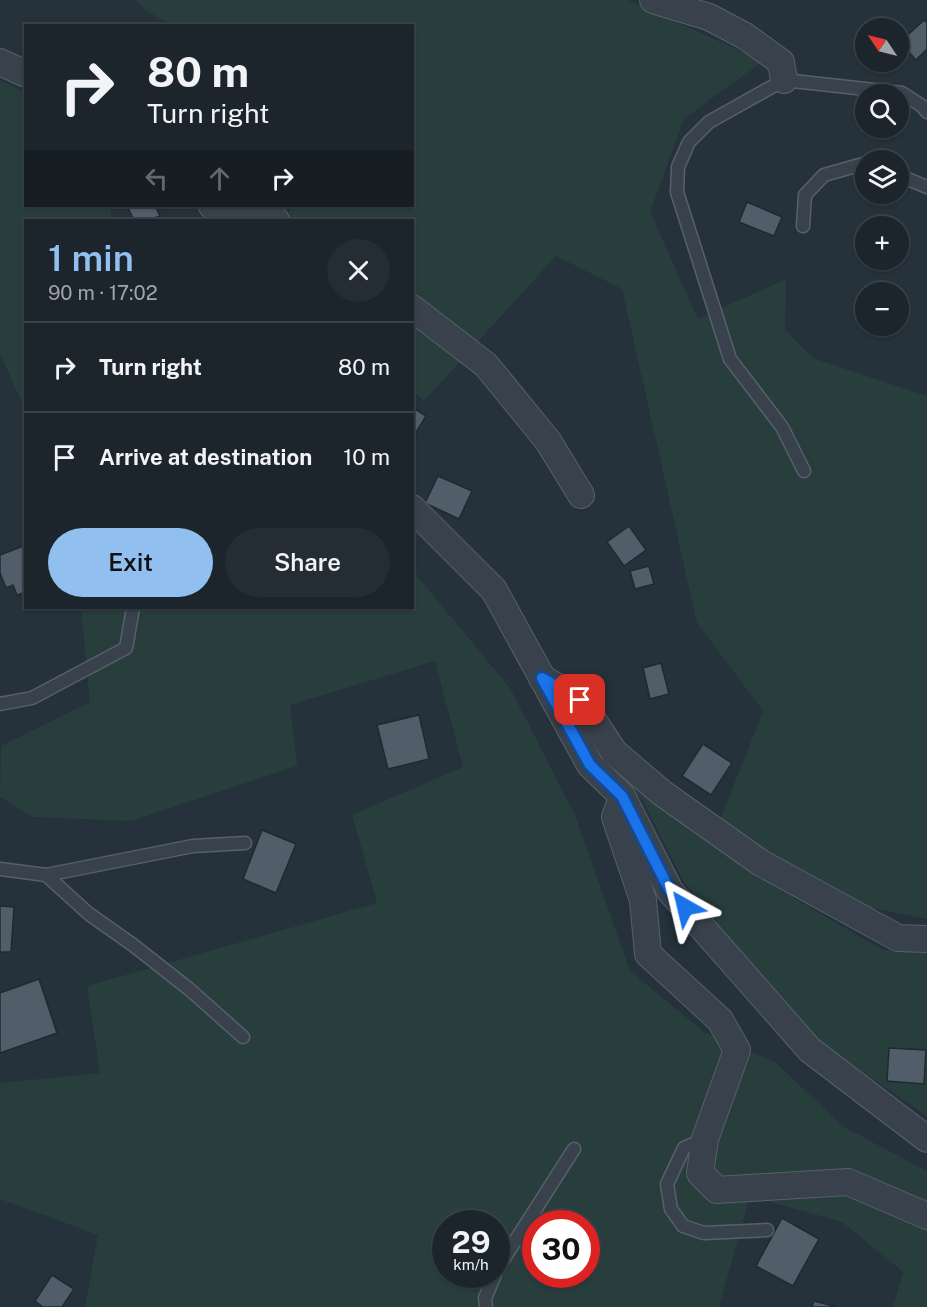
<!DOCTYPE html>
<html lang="en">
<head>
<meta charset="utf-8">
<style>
	:root { --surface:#1c252c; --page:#252d34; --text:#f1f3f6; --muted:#a0a5a9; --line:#3a4248; --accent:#90bff0 }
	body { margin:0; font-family:"Public Sans",sans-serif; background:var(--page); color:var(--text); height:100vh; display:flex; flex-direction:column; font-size:22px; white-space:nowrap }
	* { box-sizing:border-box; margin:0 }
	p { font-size:20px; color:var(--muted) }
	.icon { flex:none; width:33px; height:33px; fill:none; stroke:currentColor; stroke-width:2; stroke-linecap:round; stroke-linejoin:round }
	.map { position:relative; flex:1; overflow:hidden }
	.panel { position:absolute; left:24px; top:219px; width:390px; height:390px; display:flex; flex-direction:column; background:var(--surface); border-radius:0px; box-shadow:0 2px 4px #0004,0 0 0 2px var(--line) }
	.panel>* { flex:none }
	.hud { position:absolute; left:24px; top:24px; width:390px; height:183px; border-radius:0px; box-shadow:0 2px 4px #0004,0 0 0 2px var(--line); background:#1c252c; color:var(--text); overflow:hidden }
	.needle { width:39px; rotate:305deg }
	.fabs { position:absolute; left:855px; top:18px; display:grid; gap:12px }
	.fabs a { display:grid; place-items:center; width:54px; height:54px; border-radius:50%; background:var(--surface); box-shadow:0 2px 4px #0004,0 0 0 2px var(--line); font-size:30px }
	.speed { position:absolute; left:432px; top:1210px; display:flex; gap:12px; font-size:30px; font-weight:700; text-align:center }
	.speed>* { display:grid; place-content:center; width:78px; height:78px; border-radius:50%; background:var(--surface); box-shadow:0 2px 4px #0004,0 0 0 2px var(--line); line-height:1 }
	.speed small { font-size:15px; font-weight:400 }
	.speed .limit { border:9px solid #d22; background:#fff; color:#111 }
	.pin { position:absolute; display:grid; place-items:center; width:51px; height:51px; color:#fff; margin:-26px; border-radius:12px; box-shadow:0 3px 9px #0006 }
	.me { position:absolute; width:66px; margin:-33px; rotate:323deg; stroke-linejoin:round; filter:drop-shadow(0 0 4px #0008) }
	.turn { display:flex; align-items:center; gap:21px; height:126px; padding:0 24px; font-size:27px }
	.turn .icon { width:78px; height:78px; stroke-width:2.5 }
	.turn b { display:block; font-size:42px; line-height:51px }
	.lanes { display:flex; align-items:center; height:57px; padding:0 24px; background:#0003; justify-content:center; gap:30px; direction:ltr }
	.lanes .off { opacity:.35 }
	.round { display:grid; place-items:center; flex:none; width:63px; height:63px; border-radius:32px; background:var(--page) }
	.overview { display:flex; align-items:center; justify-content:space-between; height:102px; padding:0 24px }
	h1 { font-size:36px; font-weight:600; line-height:45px; color:var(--accent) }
	.button { display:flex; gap:12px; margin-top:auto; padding:12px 24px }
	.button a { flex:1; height:69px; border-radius:36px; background:var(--accent); color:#111; font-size:24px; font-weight:600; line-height:69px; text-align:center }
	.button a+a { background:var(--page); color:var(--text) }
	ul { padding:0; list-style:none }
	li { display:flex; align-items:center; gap:18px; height:90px; padding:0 24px; border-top:2px solid var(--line) }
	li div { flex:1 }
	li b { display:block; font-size:22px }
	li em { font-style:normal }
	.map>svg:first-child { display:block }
	.green { fill:#283e3d; fill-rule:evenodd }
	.building { fill:#515d69; stroke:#202933; stroke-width:1.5 }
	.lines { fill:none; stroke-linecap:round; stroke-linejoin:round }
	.lane-casing { stroke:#57606a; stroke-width:15 }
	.street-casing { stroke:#57606a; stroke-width:28 }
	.lane { stroke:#39424c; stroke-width:12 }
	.street { stroke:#39424c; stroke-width:26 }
	.route-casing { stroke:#114b97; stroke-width:15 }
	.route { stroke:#1a73e8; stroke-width:10 }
</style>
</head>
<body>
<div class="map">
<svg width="927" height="1307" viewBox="0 0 927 1307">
	<rect width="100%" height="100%" fill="#25313b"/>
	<g class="green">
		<path d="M136,0h492l135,61 -79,58 -34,93 48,107 88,-40 -1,51 28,28 114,38v523l-60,-12 -99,-52 -48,-35 43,-109 -66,-88 -75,-334 -66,-33 -132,145 -11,-10 -1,-171h-125l4,-14h121v-180l-240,-1 -27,-15z"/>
		<path d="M0,80l25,13 1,113h84l2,14h-86l-1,189 -25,-55z"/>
		<path d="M413,571l97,117 65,127 55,156 74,61 71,30 69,65 83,44v136h-34l10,-35 -61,-50 -92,-26 -31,111h-634l13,-72 -98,-36v-116l100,-10 -13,-87 290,-83 -25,-88 111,-48 -28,-106 -145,44 7,61 -166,55 -99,-4 -32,-20 1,-51 89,-44 -9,-94h331zM446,1224h50v51h-50zM536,1224h50v51h-50z"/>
		<path d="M576,719l79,80 99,76 129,75 44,2v164l-98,-67 -64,-66 -80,-99 -43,-84 -35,-32z"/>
	</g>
	<g class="building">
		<path d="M924,20l3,3v26l-11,11 -16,-18z"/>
		<path d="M747,202l35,15 -8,19 -35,-14z"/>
		<path d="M127,206h28l5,10 -11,4h-15z"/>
		<path d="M412,407l14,9 -11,18 2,1 -5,7z"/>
		<path d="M438,476l34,15 -13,28 -34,-16z"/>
		<path d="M629,526l17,24 -22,16 -17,-24z"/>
		<path d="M26,545v47l-9,3 -4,-10 -7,3 -6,-15v-18z"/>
		<path d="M649,566l5,18 -19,5 -5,-18z"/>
		<path d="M661,663l8,31 -19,5 -7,-31z"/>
		<path d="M419,715l10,44 -41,10 -11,-44z"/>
		<path d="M703,744l29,19 -21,32 -29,-19z"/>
		<path d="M262,830l34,14 -20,49 -33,-14z"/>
		<path d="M0,906l14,1 -3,45h-11z"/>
		<path d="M39,979l18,54 -57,20v-60z"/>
		<path d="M889,1048l37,2 -2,34 -37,-3z"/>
		<path d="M782,1218l37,21 -26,47 -37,-20z"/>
		<path d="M52,1275l22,14 -12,18h-19l-8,-6z"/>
		<path d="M814,1301l23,6h-25z"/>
	</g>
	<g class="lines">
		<defs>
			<g id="lane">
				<path d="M898,175l29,12"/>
				<path d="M803,226l2,-31 19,-20 39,-11 3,1"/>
				<path d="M804,471l-22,-44 -52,-68 -53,-167 1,-25 11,-25 20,-20 75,-42 118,13 20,13 5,6"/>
				<path d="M0,704l32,-6 94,-50 7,-40"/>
				<path d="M0,869l46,6 147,-29 52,-3"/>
				<path d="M46,875l43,39 44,31 56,44 54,48"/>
				<path d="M705,1139l-21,9 -17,36 4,25 12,17 21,7 63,-3"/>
				<path d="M496,1271l78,-122"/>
				<path d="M486,1307l-1,-9 10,-23"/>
			</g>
			<g id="street">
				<path d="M653,0l56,17 36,19 36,26 3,18"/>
				<path d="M0,62l26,12"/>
				<path d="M212,206l64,14"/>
				<path d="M412,308l74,57 62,76 33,54"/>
				<path d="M412,508l82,82 96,175 32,31 48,95 140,159 117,89"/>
				<path d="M542,678l38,22 34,52 48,41 99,70 137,75 29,1"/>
				<path d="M622,797l-7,20 28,83 5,54 72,66 17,30 -32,89 -5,34 17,17 131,-8 79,34"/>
			</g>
		</defs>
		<use href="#lane" class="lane-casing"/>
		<use href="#street" class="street-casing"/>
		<use href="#lane" class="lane"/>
		<use href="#street" class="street"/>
	</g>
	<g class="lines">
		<defs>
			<path id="route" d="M580,700l-38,-22 48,87 32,31 48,95 15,16"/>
		</defs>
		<use href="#route" class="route-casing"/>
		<use href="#route" class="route"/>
	</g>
</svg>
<div class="fabs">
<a><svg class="needle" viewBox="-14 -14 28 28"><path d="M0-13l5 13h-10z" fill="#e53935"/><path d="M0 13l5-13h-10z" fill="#a0a5a9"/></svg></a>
<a><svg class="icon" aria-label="search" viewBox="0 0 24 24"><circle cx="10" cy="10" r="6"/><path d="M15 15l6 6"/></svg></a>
<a><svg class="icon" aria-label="layers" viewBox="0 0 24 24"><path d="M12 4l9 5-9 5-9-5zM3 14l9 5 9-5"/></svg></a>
<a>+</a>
<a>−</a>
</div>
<div class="speed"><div>29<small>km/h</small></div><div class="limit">30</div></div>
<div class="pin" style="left:580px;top:700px;background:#d93025"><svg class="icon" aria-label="arrive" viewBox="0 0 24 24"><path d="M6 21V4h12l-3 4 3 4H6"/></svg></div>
<svg class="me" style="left:685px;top:907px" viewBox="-20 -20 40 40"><path d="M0-17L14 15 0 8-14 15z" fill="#1a73e8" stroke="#fff" stroke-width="4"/></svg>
<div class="hud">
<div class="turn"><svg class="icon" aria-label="right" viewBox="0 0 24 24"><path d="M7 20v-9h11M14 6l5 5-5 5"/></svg><div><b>80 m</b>Turn right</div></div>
<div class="lanes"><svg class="icon off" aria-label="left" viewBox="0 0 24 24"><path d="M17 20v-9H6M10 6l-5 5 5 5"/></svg><svg class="icon off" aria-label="ahead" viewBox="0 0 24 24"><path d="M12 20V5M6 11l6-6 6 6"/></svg><svg class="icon" aria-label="right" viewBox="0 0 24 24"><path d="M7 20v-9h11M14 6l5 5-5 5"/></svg></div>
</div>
<section class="panel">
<div class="overview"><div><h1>1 min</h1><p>90 m · 17:02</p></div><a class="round"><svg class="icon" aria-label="close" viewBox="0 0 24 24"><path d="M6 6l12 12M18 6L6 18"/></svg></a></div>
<ul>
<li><svg class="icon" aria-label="right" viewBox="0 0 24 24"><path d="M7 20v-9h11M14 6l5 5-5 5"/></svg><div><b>Turn right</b></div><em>80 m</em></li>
<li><svg class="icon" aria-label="arrive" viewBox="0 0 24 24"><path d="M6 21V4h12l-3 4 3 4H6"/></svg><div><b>Arrive at destination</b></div><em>10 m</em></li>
</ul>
<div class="button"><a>Exit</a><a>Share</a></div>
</section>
</div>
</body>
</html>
